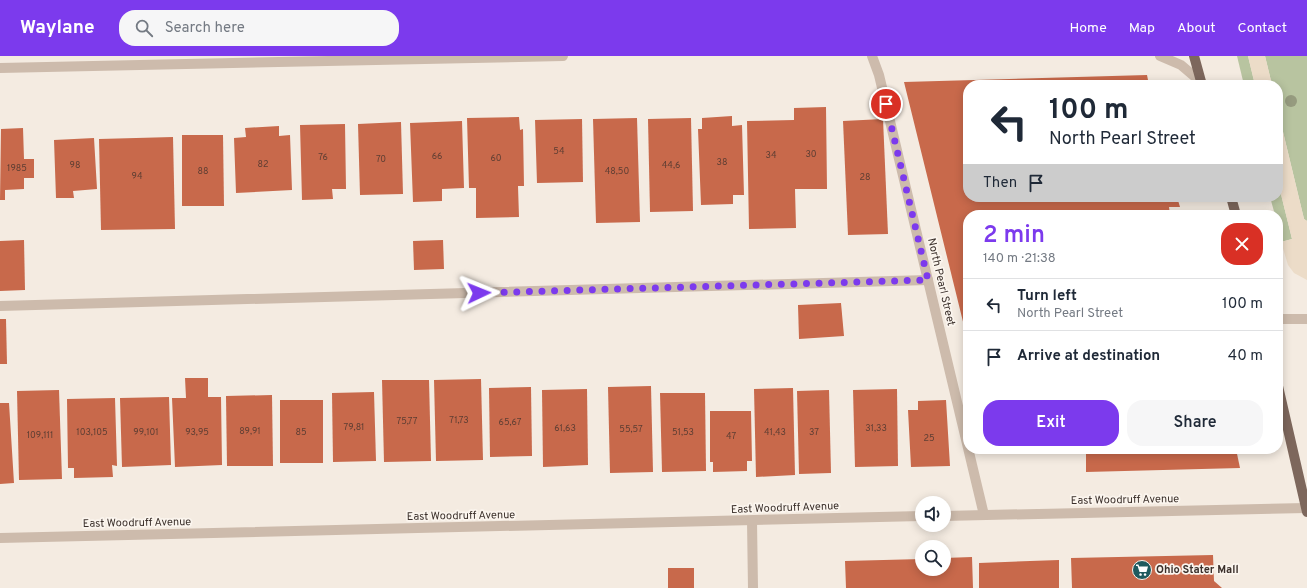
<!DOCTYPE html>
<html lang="en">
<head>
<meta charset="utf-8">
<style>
	:root { --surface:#fff; --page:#f6f6f7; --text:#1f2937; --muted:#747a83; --line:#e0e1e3; --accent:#7c3aed }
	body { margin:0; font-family:Overpass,sans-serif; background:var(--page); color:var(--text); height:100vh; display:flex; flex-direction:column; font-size:15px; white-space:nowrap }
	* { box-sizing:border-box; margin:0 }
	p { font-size:13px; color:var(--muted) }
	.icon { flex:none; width:22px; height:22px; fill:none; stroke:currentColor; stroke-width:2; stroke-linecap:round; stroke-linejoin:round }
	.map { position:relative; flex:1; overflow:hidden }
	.side { position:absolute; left:963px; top:154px; width:320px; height:244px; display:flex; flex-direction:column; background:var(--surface); border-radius:16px; box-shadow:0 2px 10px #0003 }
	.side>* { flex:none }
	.hud { position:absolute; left:963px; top:24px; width:320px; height:122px; border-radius:16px; box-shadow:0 2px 10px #0003; background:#fff; color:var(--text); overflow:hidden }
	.fabs { position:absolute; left:915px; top:440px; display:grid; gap:8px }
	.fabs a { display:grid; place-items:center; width:36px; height:36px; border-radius:50%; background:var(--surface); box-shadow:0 2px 10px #0003; font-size:20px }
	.pin { position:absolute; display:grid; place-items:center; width:34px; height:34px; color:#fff; margin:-17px; border:2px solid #fff; border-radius:50%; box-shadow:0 1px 4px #0007 }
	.me { position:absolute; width:44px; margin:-22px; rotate:88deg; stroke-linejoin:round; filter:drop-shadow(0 0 3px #0008) }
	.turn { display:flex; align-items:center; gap:14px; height:84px; padding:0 20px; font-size:18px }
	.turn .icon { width:52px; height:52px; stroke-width:2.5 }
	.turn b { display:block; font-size:28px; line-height:34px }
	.then { display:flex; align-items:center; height:38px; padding:0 20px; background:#0003; gap:8px; font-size:15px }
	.round { display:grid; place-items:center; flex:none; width:42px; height:42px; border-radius:16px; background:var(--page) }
	.headline { display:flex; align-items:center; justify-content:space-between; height:68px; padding:0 20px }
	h1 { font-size:24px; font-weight:600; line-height:30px; color:var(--accent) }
	.button { display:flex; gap:8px; margin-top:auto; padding:8px 20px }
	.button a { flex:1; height:46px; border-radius:16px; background:var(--accent); color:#fff; font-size:16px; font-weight:600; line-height:46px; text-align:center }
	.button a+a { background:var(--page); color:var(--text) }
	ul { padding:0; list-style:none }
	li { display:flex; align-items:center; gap:12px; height:52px; padding:0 20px; border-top:1px solid var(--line) }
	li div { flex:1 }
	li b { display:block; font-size:15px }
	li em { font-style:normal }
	header { display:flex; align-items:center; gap:24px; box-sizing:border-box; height:56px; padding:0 20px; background:var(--accent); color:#fff }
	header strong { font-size:19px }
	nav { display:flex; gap:22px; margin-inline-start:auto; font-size:14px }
	.search { width:280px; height:36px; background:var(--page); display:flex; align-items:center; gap:10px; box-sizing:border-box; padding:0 14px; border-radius:16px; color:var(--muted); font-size:15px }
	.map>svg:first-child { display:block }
	.green { fill:#b8c4a0 }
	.plaza { fill:#ecdcc8 }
	.building { fill:#c8694b }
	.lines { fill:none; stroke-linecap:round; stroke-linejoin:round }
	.minor { stroke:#cdbbac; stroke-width:10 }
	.major { stroke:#7d675c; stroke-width:10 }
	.tree { fill:#969b7f }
	.route { stroke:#7c3aed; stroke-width:7; stroke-dasharray:0 12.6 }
	.labels { text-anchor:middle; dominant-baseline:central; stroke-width:3.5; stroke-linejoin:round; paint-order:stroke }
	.number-label { font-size:9px; fill:#5e3e33 }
	.street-label { font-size:11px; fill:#3b302b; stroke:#fbf5ee }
	.poi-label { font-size:11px; font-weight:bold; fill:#3b302b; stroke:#fbf5ee; text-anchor:start }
</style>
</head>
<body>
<header>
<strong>Waylane</strong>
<div class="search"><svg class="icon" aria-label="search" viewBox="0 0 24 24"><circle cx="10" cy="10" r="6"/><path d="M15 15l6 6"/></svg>Search here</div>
<nav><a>Home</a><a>Map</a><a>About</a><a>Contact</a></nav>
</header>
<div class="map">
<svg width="1307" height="532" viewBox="0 0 1307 532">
	<rect width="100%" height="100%" fill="#f4ebe1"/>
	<g class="green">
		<path d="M1237,0h11l7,29h-11z"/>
		<path d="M1265,0h42v165l-3,-2 -26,-108v-26h-6z"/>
		<path d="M1278,126l14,57 -11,3 -3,-13v-14h-3l-5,-18h8z"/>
	</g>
	<g class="plaza">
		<path d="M1248,0h17l7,29h-17z"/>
		<path d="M1278,55l26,108 3,2v59l-13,-7 -6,-8 -7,-23 11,-3 -14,-57z"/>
	</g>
	<g class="building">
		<path d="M1147,19l2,10h-181v112h209l3,10h-11l1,8h-202l-1,123 -63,-256z"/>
		<path d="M826,51l1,82h-32l1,39 -47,1 -2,-108 47,-1v-12z"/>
		<path d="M732,60v10l10,-1 2,70h-11v9l-32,1 -3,-76h4v-11z"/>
		<path d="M519,61l1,13 3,-1 1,57h-6l1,31 -43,1v-30h-7l-2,-70z"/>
		<path d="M637,62l3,104 -44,1 -3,-104z"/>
		<path d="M691,62l2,93 -43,1 -2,-93z"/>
		<path d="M582,63l1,63 -46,1 -2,-63z"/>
		<path d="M883,63l5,115 -40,1 -5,-114z"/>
		<path d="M462,65l2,67 -22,1v12l-29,1 -3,-79z"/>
		<path d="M401,66l2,72 -43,1 -2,-71z"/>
		<path d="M345,68l1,65h-14l1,10 -31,1 -2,-75z"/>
		<path d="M279,70v10l11,-1 2,55 -56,3 -2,-55 12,-1 -1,-9z"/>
		<path d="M23,72l1,31h10v19h-10v11l-19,1v10h-5l1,-71z"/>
		<path d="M182,79h41l1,71h-42z"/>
		<path d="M173,81l2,92 -74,1 -2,-91z"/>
		<path d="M94,82l3,51 -24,2 1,7h-18l-2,-58z"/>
		<path d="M24,184l1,50 -25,1v-50z"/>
		<path d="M443,184l1,29 -30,1 -1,-29z"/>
		<path d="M841,247l3,33 -45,3 -1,-34z"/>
		<path d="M0,263h6l1,45h-7z"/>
		<path d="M185,322h23v19h13l1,68 -47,2 -3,-69h14z"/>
		<path d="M481,323l2,81 -47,1 -2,-81z"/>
		<path d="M382,324h47l2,81 -47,1z"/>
		<path d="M651,330l2,86 -43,1 -2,-86z"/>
		<path d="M531,331l1,69 -42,1 -1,-69z"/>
		<path d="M793,332l2,87 -39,2 -2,-88z"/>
		<path d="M587,333l1,76 -45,2 -1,-77z"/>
		<path d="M897,333l1,77 -43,1 -2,-77z"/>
		<path d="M59,334l3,89 -43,1 -2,-89z"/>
		<path d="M829,334l2,83 -32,1 -2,-83z"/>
		<path d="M374,336l2,69 -43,1 -1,-69z"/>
		<path d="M660,337h45l1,78 -44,1z"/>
		<path d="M272,339l1,71h-46l-1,-70z"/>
		<path d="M169,341l2,68 -49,2 -2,-69z"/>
		<path d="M115,342l2,68 -5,-1 1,12 -39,1v-10h-6l-1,-69z"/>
		<rect x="280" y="344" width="43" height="63"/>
		<path d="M946,344l4,66 -39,1 -3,-57h10v-9z"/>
		<path d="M0,347h9l5,80 -14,1z"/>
		<path d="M710,355h41l1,50h-5v10l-34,1v-10h-3z"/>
		<path d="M1086,393h150l4,19 -154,4z"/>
		<path d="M1213,499l1,26 8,7h-150l-1,-30z"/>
		<path d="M972,501l1,31h-127l-1,-27 77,-2v10h22v-11z"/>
		<path d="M1059,504v28h-80v-25z"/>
		<rect x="668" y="512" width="26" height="20"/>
	</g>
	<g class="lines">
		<g class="minor">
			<path d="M872,0l7,19 105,440"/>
			<path d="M1160,0l21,9 20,17"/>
			<path d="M0,12l563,-12"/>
			<path d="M0,250l928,-26"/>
			<path d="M1278,263h29"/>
			<path d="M944,460l362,-8"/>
			<path d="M752,465l1,67"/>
			<path d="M0,482l922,-22"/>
		</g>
		<g class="major">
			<path d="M1194,0l8,29"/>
			<path d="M1231,141l5,18"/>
			<path d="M1278,330l29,126"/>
		</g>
	</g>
	<circle class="tree" cx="1291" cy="45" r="6"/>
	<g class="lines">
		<path class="route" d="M479,237l449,-13 -42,-176"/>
	</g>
	<defs>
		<symbol id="supermarket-disc" viewBox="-11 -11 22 22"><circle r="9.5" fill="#1f5a5e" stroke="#fbf5ee"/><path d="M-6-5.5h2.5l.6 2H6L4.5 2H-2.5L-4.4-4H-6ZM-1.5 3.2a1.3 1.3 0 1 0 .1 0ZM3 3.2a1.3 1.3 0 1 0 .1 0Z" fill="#fff"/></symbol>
	</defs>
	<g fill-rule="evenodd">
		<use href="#supermarket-disc" x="1131" y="503" width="22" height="22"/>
	</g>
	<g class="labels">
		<g class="number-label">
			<text x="559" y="95">54</text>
			<text x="811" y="98">30</text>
			<text x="771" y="99">34</text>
			<text x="437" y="100">66</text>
			<text x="323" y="101">76</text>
			<text x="496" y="102">60</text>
			<text x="381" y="103">70</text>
			<text x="722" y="106">38</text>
			<text x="263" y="108">82</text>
			<text x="75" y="109">98</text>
			<text x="671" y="109">44,6</text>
			<text x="17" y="112">1985</text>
			<text x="203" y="115">88</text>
			<text x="617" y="115">48,50</text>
			<text x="137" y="120">94</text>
			<text x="865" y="121">28</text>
			<text x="459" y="364">71,73</text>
			<text x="407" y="365">75,77</text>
			<text x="510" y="366">65,67</text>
			<text x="354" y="371">79,81</text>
			<text x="565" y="372">61,63</text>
			<text x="876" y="372">31,33</text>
			<text x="631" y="373">55,57</text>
			<text x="250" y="375">89,91</text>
			<text x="92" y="376">103,105</text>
			<text x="146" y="376">99,101</text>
			<text x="197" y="376">93,95</text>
			<text x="301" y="376">85</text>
			<text x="683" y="376">51,53</text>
			<text x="775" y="376">41,43</text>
			<text x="814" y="376">37</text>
			<text x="40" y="379">109,111</text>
			<text x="731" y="380">47</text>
			<text x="929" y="382">25</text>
		</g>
		<g class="street-label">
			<text transform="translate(941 226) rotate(77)">North Pearl Street</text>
			<text transform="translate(1125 444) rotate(-1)">East Woodruff Avenue</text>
			<text transform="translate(785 452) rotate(-2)">East Woodruff Avenue</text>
			<text transform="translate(461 460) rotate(-1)">East Woodruff Avenue</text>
			<text transform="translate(137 467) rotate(-1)">East Woodruff Avenue</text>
		</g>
		<g class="poi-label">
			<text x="1156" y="514">Ohio Stater Mall</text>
		</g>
	</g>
</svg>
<div class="fabs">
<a><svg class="icon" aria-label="sound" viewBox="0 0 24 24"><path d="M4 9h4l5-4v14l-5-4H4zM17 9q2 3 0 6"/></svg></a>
<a><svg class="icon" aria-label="search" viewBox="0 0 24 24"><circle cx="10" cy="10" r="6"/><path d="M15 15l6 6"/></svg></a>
</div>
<div class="pin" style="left:886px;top:48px;background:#d93025"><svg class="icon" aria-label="arrive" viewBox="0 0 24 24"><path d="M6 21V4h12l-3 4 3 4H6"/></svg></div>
<svg class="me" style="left:479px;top:237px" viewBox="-20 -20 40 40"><path d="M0-17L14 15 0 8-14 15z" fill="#7c3aed" stroke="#fff" stroke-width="4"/></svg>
<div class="hud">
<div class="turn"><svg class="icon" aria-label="left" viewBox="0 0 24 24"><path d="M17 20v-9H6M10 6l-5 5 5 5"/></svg><div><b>100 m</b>North Pearl Street</div></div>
<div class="then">Then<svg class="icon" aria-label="arrive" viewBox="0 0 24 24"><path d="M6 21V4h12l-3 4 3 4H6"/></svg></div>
</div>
<section class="side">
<div class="headline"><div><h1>2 min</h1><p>140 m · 21:38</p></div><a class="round" style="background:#d93025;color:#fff"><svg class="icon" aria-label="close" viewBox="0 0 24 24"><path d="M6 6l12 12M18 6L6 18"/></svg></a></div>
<ul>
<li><svg class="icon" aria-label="left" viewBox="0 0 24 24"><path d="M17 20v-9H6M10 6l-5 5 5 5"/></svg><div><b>Turn left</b><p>North Pearl Street</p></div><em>100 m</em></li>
<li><svg class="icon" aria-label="arrive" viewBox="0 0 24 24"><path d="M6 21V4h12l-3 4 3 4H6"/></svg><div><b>Arrive at destination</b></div><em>40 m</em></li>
</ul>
<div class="button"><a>Exit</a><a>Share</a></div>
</section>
</div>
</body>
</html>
